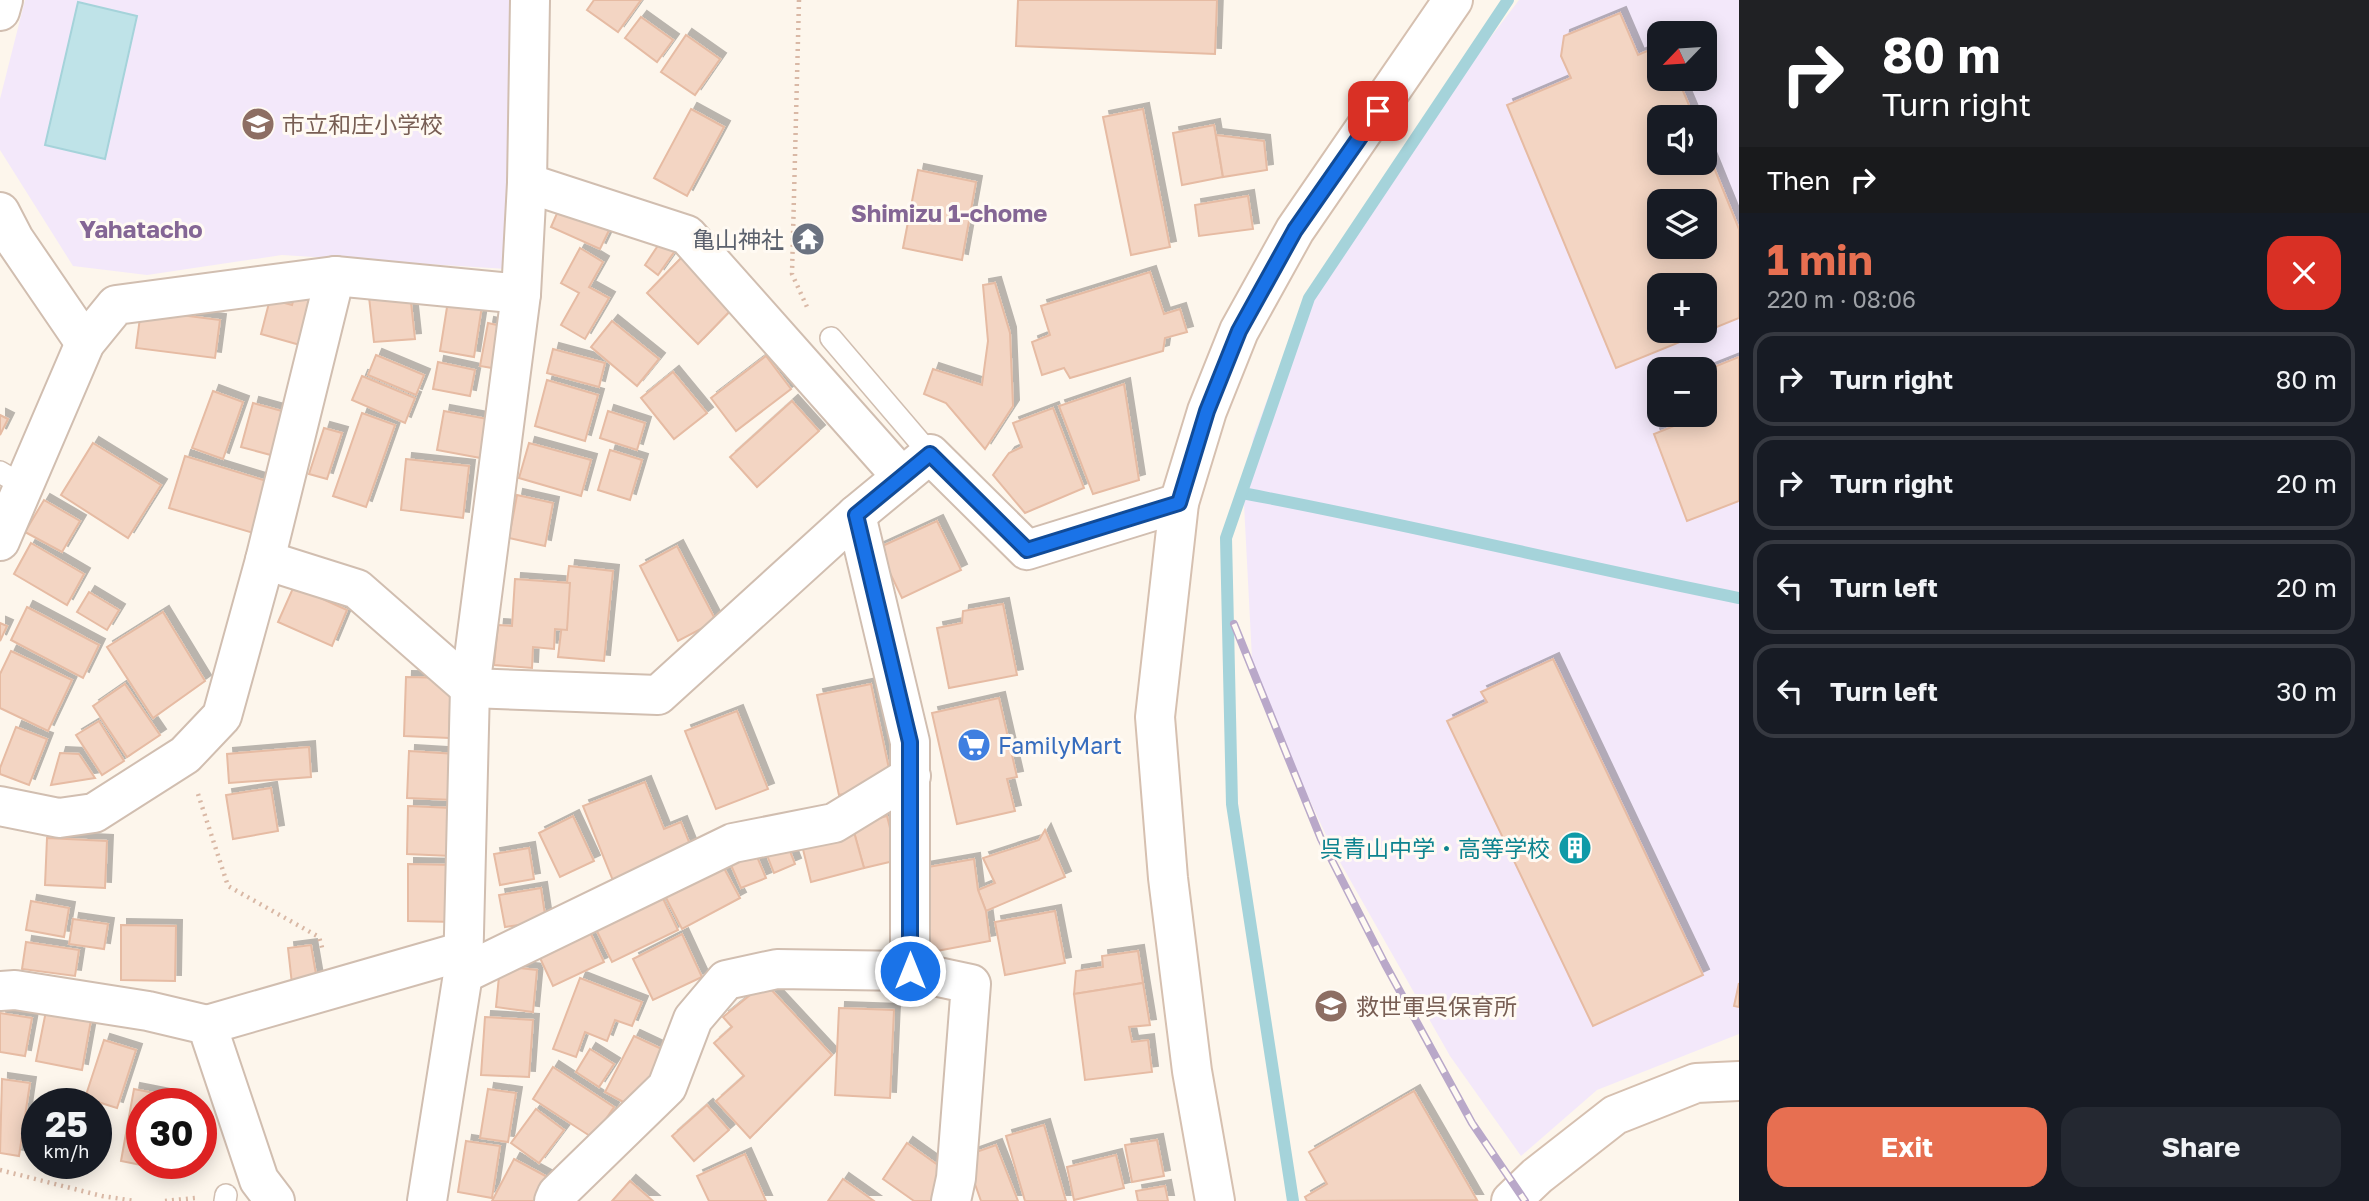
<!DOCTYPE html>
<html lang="en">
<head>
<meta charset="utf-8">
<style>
	:root { --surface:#171b24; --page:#242831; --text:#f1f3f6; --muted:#9ea1a6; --line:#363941; --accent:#e76f51 }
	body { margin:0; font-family:"Golos Text","Noto Sans JP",sans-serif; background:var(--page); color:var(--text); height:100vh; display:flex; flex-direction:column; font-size:26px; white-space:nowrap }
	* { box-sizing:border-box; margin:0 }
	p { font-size:23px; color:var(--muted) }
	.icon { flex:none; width:38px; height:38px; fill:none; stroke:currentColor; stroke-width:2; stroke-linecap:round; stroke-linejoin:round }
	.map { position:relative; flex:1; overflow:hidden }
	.details { display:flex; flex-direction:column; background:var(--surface); width:630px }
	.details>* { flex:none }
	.hud { background:#202124; color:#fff; overflow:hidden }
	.needle { width:46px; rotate:245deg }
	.fabs { position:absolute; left:1647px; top:21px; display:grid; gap:14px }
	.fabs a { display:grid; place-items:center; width:70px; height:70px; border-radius:14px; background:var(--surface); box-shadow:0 4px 18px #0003; font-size:35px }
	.speed { position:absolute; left:21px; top:1088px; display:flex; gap:14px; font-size:35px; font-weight:700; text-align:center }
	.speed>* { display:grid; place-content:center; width:91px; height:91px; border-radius:50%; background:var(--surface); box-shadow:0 4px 18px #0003; line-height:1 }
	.speed small { font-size:18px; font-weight:400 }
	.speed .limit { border:10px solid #d22; background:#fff; color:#111 }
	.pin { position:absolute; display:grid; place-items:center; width:60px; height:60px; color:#fff; margin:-30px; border-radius:14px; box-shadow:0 4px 10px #0006 }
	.me { position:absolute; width:77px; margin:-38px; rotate:0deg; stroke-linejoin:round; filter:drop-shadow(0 0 5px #0008) }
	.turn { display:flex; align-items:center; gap:24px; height:147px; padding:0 28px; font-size:32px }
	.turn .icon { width:91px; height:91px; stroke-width:2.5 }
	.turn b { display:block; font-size:49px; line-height:60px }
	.then { display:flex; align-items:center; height:66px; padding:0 28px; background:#0003; gap:14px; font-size:26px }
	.round { display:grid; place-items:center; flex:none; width:74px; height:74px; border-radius:21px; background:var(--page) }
	.head { display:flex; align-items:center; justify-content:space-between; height:119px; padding:0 28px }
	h1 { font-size:42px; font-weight:700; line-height:52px; color:var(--accent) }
	.cta { display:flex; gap:14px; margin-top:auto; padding:14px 28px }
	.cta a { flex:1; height:80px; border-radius:21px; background:var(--accent); color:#fff; font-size:28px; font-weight:700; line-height:80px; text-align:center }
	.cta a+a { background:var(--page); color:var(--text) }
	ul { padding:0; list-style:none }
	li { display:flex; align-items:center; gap:21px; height:94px; margin:0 14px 10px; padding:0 14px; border:4px solid var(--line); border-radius:21px }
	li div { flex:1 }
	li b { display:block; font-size:26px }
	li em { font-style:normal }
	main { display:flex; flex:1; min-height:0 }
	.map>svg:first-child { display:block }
	.education { fill:#f3e8fa; fill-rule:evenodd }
	.water { fill:#bfe3e8; stroke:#a5d3da; stroke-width:2 }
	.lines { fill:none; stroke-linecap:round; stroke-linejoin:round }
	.stream { stroke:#a5d3da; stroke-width:12 }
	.building { fill:#f3d5c3; stroke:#e6bba3; stroke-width:2; fill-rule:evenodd; filter:url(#shadow) }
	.lane-casing { stroke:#d1beb0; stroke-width:24 }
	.street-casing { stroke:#d1beb0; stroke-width:42 }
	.secondary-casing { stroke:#d6c0b0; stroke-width:42 }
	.path { stroke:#d9b8a5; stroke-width:4.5; stroke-dasharray:2 5; stroke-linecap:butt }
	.lane { stroke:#fff; stroke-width:21 }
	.street { stroke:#fff; stroke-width:38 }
	.secondary { stroke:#fff; stroke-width:38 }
	.rail-casing { stroke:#b9a8c9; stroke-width:8 }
	.rail { stroke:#fffaf3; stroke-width:5; stroke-dasharray:16; stroke-linecap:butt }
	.route-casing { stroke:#114b97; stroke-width:18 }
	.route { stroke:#1a73e8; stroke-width:12 }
	.labels { text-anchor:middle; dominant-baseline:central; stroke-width:6; stroke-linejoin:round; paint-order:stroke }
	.education-label { font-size:23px; fill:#785e54; stroke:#fffaf3; text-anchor:start }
	.worship-label { font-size:23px; fill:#5b616d; stroke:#fffaf3; text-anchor:end }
	.shop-label { font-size:23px; fill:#366cbe; stroke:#fffaf3; text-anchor:start }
	.culture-label { font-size:23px; fill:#0d838f; stroke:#fffaf3; text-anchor:end }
	.neighbourhood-label { font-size:24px; font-weight:bold; fill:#846695; stroke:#fffaf3 }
</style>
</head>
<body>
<main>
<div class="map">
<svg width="1739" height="1201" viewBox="0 0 1739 1201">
	<defs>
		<filter id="shadow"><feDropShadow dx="6" dy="-6" stdDeviation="0" flood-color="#0004"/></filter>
	</defs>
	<rect width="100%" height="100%" fill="#fdf6ec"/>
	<g class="education">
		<path d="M25,0h494l-12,269 -225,-14 -135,20 -74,-9 -73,-116v-51z"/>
		<path d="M1519,0h220v1034l-142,56 -76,66 -71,-100 -118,-208 -79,-170 -9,-174 9,-66 46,-125 134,-200zM1659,33h45v46h-45zM1659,117h45v46h-45zM1659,201h45v46h-45zM1659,285h45v46h-45zM1659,369h45v46h-45z"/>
	</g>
	<path class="water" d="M78,2l59,14 -32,143 -60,-14z"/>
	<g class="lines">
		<g class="stream">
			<path d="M1242,493c166,31 331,72 497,105"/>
			<path d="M1293,1201l-61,-397 -6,-266 83,-240 199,-298"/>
		</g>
	</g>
	<g class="building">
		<path d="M594,0h47l-23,32 -31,-22z"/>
		<path d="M1018,0h199l-2,54 -199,-8z"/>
		<path d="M1620,13l18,42 21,-9v33h19l16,38h-35v46h45v-20l35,86v89l-123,50 -109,-263 64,-27 -10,-22 3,-20zM1659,201h45v46h-45zM1659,285h45v46h-45z"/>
		<path d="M641,17l32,23 -16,22 -32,-24z"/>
		<path d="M686,35l34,24 -25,36 -34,-23z"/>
		<path d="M691,109l33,18 -37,69 -33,-18z"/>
		<path d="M1143,109l27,138 -39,8 -28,-138z"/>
		<path d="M1214,125l9,52 -41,8 -9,-52z"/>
		<path d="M1216,135l48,6 3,29 -44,7z"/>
		<path d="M918,170l58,12 -14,78 -59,-12z"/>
		<path d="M1248,196l5,33 -54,7 -4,-31z"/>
		<path d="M562,202l50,22 -12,25 -49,-22z"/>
		<path d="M663,238l14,10 -19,27 -13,-10z"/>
		<path d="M580,248l23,14 -14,25 20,11 -24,41 -24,-14 18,-32 -18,-10z"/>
		<path d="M683,256l51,51 -36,37 -51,-51z"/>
		<path d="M1150,272l14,42 16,-5 7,23 -22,6 -2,13 -93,27 -6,-10 -22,7 -10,-33 18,-7 -9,-29z"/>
		<path d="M995,283l15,50 3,73 -28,43 -39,-46 -22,-9 9,-25 49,16 6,-44 -5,-56z"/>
		<path d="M298,285l24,7 -15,55 -46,-13 9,-35 22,6z"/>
		<path d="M410,293l5,46 -41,3 -5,-45z"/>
		<path d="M448,301l34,5 -8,51 -34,-6z"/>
		<path d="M141,310l79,10 -5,38 -79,-10z"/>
		<path d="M612,321l47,38 -22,27 -46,-39z"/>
		<path d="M488,323l18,4 -8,42 -18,-3z"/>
		<path d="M553,349l52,14 -6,24 -52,-14z"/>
		<path d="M376,355l48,20 -8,20 -48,-20z"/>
		<path d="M766,356l25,33 -55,42 -25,-33z"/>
		<path d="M1739,357v144l-52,20 -33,-87 25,-10 -4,-9h29v-44z"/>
		<path d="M438,362l37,8 -5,26 -37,-7z"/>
		<path d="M673,372l34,41 -33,26 -33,-41z"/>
		<path d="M362,376l53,22 -10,25 -53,-23z"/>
		<path d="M547,380l51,15 -13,46 -50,-15z"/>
		<path d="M1124,384l15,96 -46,14 -34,-88z"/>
		<path d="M213,391l30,11 -20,57 -31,-11z"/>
		<path d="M792,401l27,30 -62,56 -27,-30z"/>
		<path d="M253,403l36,10 -11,44 -37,-10z"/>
		<path d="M1053,408l31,80 -59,25 -32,-38 16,-22 13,-6 -9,-24z"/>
		<path d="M444,411l49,9 -7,39 -49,-9z"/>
		<path d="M608,411l37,12 -8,27 -37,-12z"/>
		<path d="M362,413l33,12 -29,82 -33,-11z"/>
		<path d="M0,415l8,4 -8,16z"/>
		<path d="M324,428l18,5 -15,46 -18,-5z"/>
		<path d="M93,443l68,42 -33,53 -67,-43z"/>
		<path d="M529,443l62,17 -10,36 -62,-18z"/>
		<path d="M610,450l32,10 -12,40 -32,-10z"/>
		<path d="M185,456l88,27 -16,51 -88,-26z"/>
		<path d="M406,459l63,7 -6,52 -62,-8z"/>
		<path d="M517,495l36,8 -8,43 -36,-8z"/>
		<path d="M44,500l36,21 -18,31 -37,-20z"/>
		<path d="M937,521l24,49 -59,28 -24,-50z"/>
		<path d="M31,543l53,31 -17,31 -53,-31z"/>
		<path d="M677,546l39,75 -38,20 -38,-75z"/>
		<path d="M569,566l44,5 -9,90 -46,-4z"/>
		<path d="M515,579l55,4 -3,47 -12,-1 -1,20 -21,-2 -1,21 -38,-3 4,-40 14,1z"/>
		<path d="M294,586l53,24 -15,36 -54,-24z"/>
		<path d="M89,592l30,18 -12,20 -30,-18z"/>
		<path d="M1003,604l14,71 -68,13 -12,-60 25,-5 1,-12z"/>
		<path d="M27,607l72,38 -16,33 -72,-38z"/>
		<path d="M163,612l42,69 -52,37 -46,-71z"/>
		<path d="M0,623l7,3 -7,15z"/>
		<path d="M11,651l61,29 -24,51 -48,-23v-34z"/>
		<path d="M1553,659l150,316 -110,51 -146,-305 40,-19 -6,-10z"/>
		<path d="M406,677l45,1 -2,60 -45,-2z"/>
		<path d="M125,684l35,51 -33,22 -34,-51z"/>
		<path d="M871,684l21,99 -53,12 -22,-100z"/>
		<path d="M999,698l18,79 -10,2 8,32 -58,13 -25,-111z"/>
		<path d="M737,711l31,78 -52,20 -31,-78z"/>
		<path d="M99,721l25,40 -22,14 -26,-40z"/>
		<path d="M16,727l31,12 -18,46 -29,-11v-6z"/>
		<path d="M309,747l2,30 -82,6 -2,-29z"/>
		<path d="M409,751l48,3 -3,46 -47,-2z"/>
		<path d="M60,753l19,1 16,24 -44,7z"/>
		<path d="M645,782l19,47 17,-7 14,35 -79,31 -33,-82z"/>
		<path d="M271,788l7,43 -45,8 -7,-44z"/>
		<path d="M408,806l44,2 -1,48 -44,-2z"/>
		<path d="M573,816l21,45 -34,16 -21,-44z"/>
		<path d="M887,816l11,44 -34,8 -12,-43z"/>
		<path d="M852,825l12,43 -53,14 -11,-45z"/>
		<path d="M1045,830l20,47 -79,34 -8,-21 17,-7 -12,-25 56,-18z"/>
		<path d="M784,836l11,28 -21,9 -11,-28z"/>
		<path d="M47,838l60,3 -2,47 -60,-3z"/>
		<path d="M752,845l14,33 -25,10 -14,-32z"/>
		<path d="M529,848l5,31 -34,6 -6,-31z"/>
		<path d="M718,857l22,41 -58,31 -22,-43z"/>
		<path d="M974,859l4,31 8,21 4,30 -64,12 -15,-83z"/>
		<path d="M408,864l47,1v57l-47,-1z"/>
		<path d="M657,886l21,44 -66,32 -21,-43z"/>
		<path d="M541,888l5,33 -41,6 -6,-32z"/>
		<path d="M31,901l38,7 -5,29 -38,-7z"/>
		<path d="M1055,911l10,52 -60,12 -10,-53z"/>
		<path d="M73,919l35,5 -4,25 -35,-5z"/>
		<path d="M585,921l19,41 -51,24 -19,-41z"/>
		<path d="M121,925l55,1 -1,55 -54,-1z"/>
		<path d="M682,934l20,43 -49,23 -20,-41z"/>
		<path d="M26,942l53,8 -4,26 -53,-7z"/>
		<path d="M311,945l6,35 -25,4 -4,-36z"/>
		<path d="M1138,951l5,32 -69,11 2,-23 27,-4 -1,-11z"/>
		<path d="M500,966l37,4 -4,42 -37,-5z"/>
		<path d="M580,978l62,24 -10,24 -17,-6 -8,21 -22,-9 -9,25 -23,-8z"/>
		<path d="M765,983l67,72 -82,83 -34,-37 28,-25 -30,-33 18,-16 -9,-10z"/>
		<path d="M1143,983l7,42 -21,2 3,15 16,-2 4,32 -67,8 -11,-86z"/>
		<path d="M1739,983v24l-5,-1z"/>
		<path d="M839,1008l55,2 -4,88 -55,-3z"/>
		<path d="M46,1011l45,9 -9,50 -46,-9z"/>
		<path d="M0,1013l32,5 -7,38 -25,-4z"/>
		<path d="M485,1017l48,3 -4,57 -48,-2z"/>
		<path d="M634,1036l32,15 -30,58 -31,-17z"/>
		<path d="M104,1040l32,10 -19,58 -32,-10z"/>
		<path d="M590,1049l24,15 -15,23 -23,-15z"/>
		<path d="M553,1067l61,40 -21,31 -60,-39z"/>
		<path d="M2,1079l28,4 -11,73 -19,-3z"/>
		<path d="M134,1089l51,10 -1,5h-42v60h30l-1,7 -50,-10z"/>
		<path d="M488,1089l28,4 -8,49 -28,-4z"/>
		<path d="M1414,1091l63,109 -170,1 -2,-4 22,-13 -18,-32z"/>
		<path d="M707,1105l22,25 -35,31 -22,-25z"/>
		<path d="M536,1109l28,21 -25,33 -28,-20z"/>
		<path d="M1044,1125l22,76h-41l-19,-65z"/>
		<path d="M1157,1140l7,36 -32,6 -7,-37z"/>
		<path d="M466,1141l34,5 -8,52 -34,-6z"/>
		<path d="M907,1143l49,35 -15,23h-27l-31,-22z"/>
		<path d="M996,1145l22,56h-37l-16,-45z"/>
		<path d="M745,1154l21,47h-57l-12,-25z"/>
		<path d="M1116,1155l8,33 -50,12 -7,-33z"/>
		<path d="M514,1159l37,20 -12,22h-47z"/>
		<path d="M843,1179l31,22h-46z"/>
		<path d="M630,1181l23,20h-41z"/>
		<path d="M1165,1186l3,15h-30l-2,-10z"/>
	</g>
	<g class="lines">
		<defs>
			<g id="lane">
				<path d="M831,338l99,116"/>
				<path d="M0,472l24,14"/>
				<path d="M225,1201l1,-6"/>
			</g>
			<g id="street">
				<path d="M0,11l3,-11"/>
				<path d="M527,183l160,52 215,242"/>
				<path d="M0,212l14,27 71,104"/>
				<path d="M856,515l54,227v229"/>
				<path d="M0,541l85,-198 31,-38 219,-29 186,18"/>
				<path d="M265,560l92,29 113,99 188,7 198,-180 74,-61 97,96 152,-47"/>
				<path d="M0,806l59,12 35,-5 91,-58 37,-39 43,-156 70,-284"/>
				<path d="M463,974l270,-131 101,-20 77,-47"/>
				<path d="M0,991l15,-1 133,21 59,14 52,155 16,21"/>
				<path d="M207,1025l257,-74"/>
				<path d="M427,1201l36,-227 7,-286 51,-394 6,-111 3,-183"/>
				<path d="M554,1201l3,-7 110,-107 26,-68 33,-39 51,-11 133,2 61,13 -15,194 -5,23"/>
			</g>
			<g id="secondary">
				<path d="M1215,1201l-23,-130 -24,-193 -13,-161 24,-214 28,-92 32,-80 56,-101 158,-230"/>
				<path d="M1511,1201l26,-25 78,-61 81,-32 43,-2"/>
			</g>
		</defs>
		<use href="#lane" class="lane-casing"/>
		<use href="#street" class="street-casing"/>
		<use href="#secondary" class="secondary-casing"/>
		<g class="path">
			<path d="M799,0l-7,274 15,33"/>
			<path d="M198,794l30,92 91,51 4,14"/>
			<path d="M0,1170l102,26 33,5"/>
			<path d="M165,1201l30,-3"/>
		</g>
		<use href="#lane" class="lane"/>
		<use href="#street" class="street"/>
		<use href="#secondary" class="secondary"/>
		<defs>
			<path id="rail" d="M1234,624l87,215 64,125 87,159 53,78"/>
		</defs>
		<use href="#rail" class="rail-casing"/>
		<use href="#rail" class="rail"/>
	</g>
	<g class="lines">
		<defs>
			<path id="route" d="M910,971v-229l-54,-227 74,-61 97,96 152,-47 28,-92 32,-80 56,-101 83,-119"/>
		</defs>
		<use href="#route" class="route-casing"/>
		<use href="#route" class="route"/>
	</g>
	<defs>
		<symbol id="school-disc" viewBox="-11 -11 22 22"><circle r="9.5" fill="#8d6e63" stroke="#fffaf3"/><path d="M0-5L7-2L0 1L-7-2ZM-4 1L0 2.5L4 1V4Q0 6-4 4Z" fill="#fff"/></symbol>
		<symbol id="temple-disc" viewBox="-11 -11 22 22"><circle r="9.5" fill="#6b7280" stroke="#fffaf3"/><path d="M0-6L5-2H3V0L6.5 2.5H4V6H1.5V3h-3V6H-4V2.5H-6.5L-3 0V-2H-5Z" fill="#fff"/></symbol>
		<symbol id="supermarket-disc" viewBox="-11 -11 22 22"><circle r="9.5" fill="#3f7fe0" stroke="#fffaf3"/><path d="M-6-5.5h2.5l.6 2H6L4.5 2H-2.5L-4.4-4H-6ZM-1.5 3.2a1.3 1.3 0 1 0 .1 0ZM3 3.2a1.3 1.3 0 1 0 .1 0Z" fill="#fff"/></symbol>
		<symbol id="building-disc" viewBox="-11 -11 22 22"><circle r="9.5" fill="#0f9aa8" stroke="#fffaf3"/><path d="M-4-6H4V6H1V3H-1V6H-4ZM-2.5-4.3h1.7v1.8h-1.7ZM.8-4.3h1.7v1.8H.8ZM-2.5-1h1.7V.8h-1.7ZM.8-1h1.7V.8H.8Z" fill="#fff"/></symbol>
	</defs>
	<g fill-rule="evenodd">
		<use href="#school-disc" x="239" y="105" width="38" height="38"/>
		<use href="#temple-disc" x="789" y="220" width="38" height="38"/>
		<use href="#supermarket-disc" x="955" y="726" width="38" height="38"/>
		<use href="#building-disc" x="1556" y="829" width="38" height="38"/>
		<use href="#school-disc" x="1312" y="987" width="38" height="38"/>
	</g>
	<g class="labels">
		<g class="education-label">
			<text x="282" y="124">市立和庄小学校</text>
			<text x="1356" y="1006">救世軍呉保育所</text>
		</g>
		<g class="worship-label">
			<text x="784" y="239">亀山神社</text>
		</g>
		<g class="shop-label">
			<text x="998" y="745">FamilyMart</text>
		</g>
		<g class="culture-label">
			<text x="1550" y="848">呉青山中学・高等学校</text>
		</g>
		<g class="neighbourhood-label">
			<text x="949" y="212">Shimizu 1-chome</text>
			<text x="141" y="228">Yahatacho</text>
		</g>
	</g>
</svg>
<div class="fabs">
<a><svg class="needle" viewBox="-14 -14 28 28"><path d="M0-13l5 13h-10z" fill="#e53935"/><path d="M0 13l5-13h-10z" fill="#9ea1a6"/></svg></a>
<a><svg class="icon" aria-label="sound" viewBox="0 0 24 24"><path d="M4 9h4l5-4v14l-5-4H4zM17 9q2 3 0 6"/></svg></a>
<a><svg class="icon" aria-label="layers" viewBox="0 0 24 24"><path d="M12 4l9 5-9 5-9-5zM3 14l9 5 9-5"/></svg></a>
<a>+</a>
<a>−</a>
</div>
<div class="speed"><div>25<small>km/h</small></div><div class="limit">30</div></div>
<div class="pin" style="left:1378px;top:111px;background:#d93025"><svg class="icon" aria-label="arrive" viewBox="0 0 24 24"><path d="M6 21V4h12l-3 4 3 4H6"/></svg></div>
<svg class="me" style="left:910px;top:971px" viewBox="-20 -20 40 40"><circle r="17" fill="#1a73e8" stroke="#fff" stroke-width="3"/><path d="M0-11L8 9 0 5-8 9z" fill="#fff"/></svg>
</div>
<section class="details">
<div class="hud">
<div class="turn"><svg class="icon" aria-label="right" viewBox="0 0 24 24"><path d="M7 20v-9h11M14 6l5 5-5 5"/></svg><div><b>80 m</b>Turn right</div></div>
<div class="then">Then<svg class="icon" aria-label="right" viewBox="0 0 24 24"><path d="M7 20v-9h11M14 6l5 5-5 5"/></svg></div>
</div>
<div class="head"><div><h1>1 min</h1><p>220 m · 08:06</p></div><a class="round" style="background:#d93025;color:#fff"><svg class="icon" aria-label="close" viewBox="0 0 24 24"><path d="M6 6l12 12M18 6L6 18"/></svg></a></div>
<ul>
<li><svg class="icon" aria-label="right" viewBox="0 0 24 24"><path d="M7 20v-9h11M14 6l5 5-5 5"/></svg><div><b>Turn right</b></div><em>80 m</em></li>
<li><svg class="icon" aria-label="right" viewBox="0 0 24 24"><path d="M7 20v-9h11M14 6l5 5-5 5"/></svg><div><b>Turn right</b></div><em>20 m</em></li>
<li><svg class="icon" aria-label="left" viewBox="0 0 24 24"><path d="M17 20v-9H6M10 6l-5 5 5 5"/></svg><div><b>Turn left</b></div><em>20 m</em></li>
<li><svg class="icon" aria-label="left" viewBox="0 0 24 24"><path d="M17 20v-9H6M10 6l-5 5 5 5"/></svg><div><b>Turn left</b></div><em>30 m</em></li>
</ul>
<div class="cta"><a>Exit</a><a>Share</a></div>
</section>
</main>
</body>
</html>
